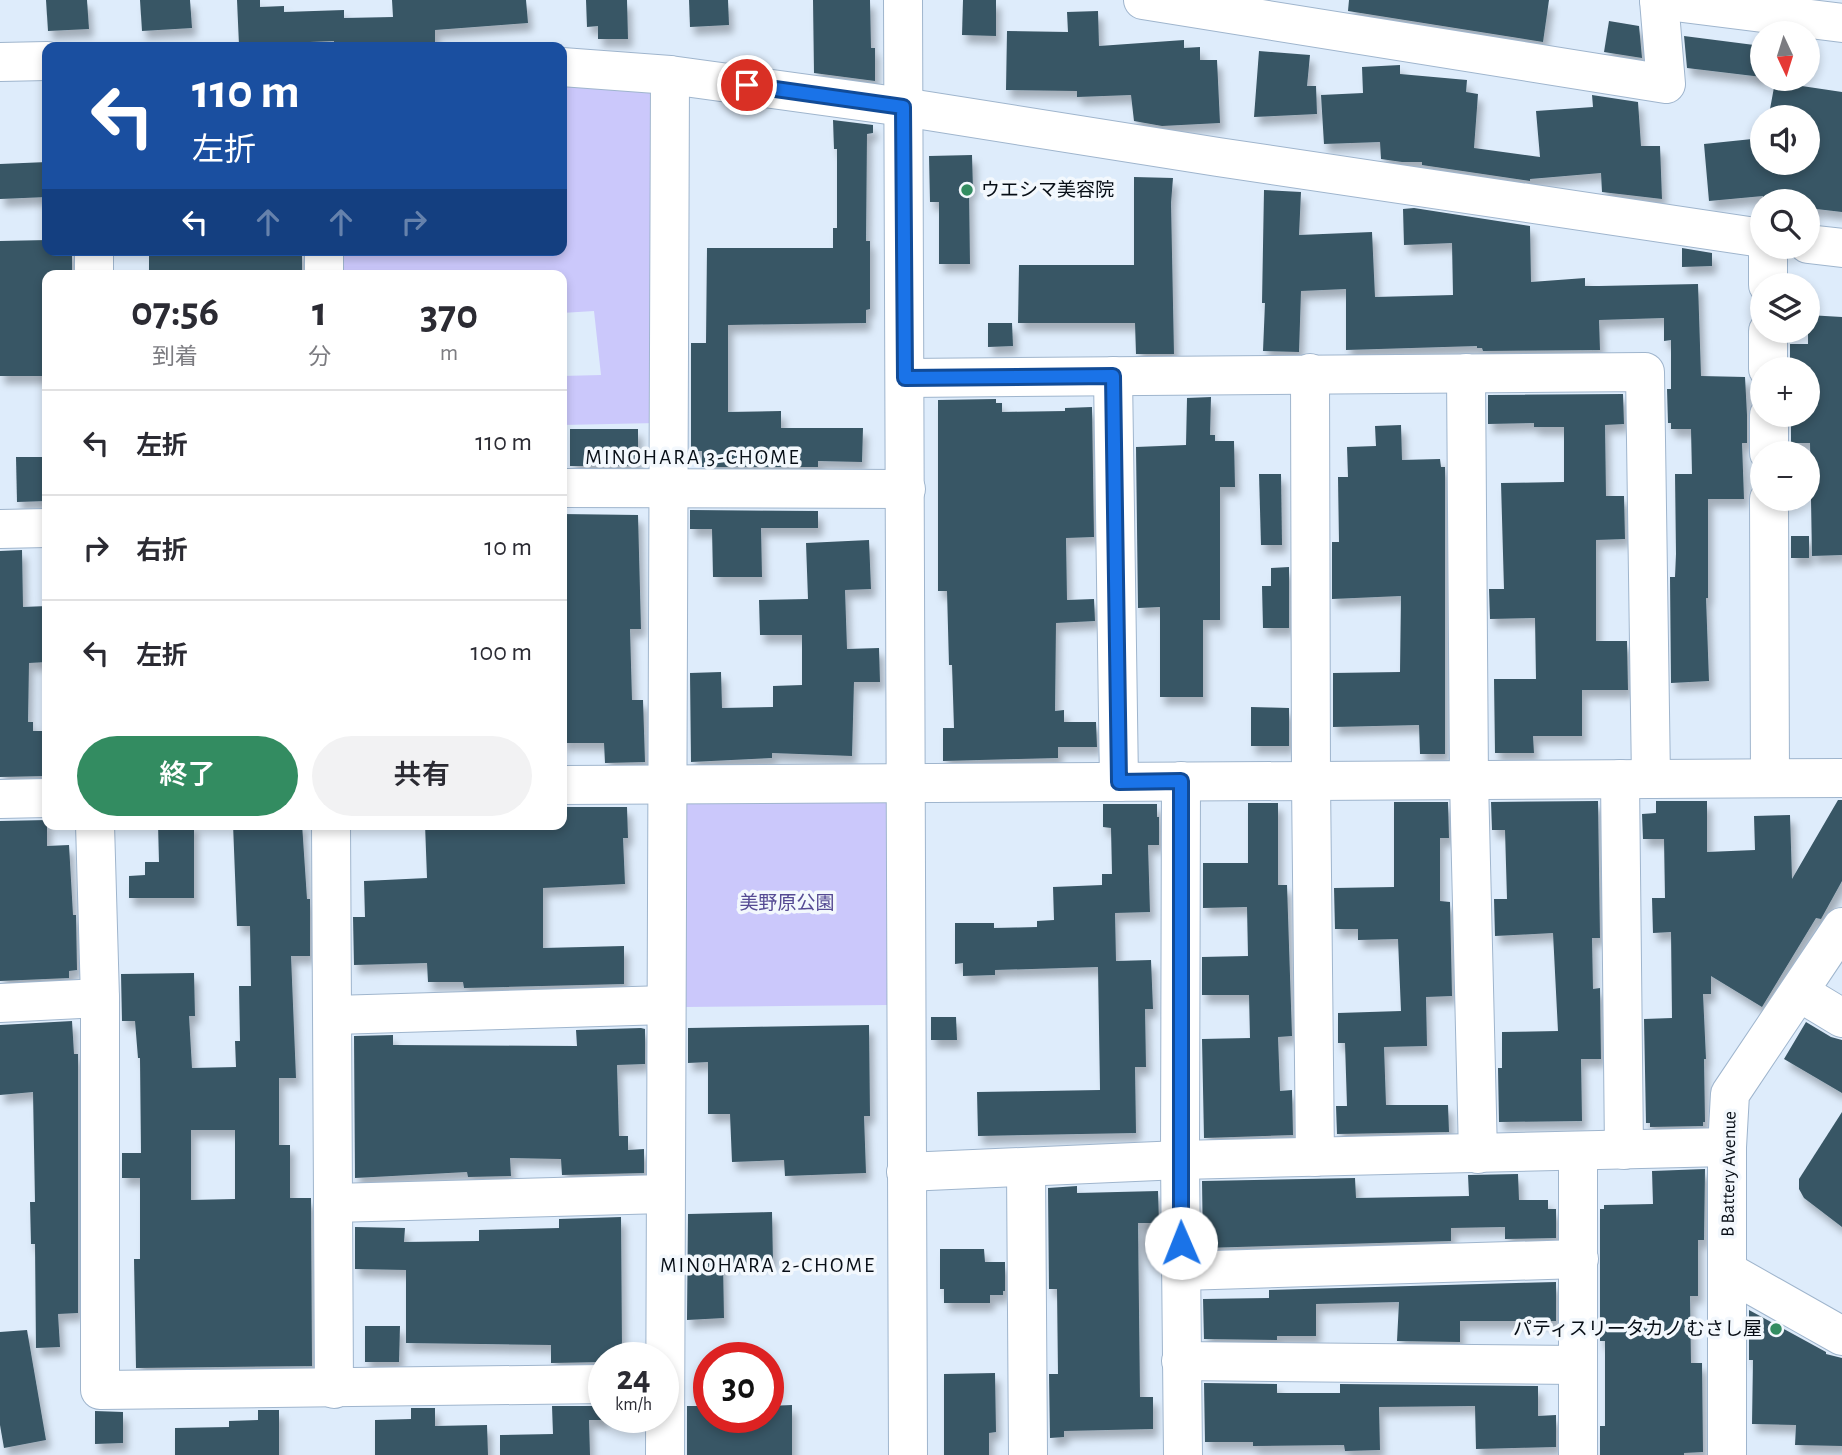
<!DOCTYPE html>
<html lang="ja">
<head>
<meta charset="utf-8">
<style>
	:root { --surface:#fff; --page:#f2f2f3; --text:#2b2b33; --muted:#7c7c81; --line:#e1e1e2; --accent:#338c61 }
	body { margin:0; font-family:"Alegreya Sans","Noto Sans JP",sans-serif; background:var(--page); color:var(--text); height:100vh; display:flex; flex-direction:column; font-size:26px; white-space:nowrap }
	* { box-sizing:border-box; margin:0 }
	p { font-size:23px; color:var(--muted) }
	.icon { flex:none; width:38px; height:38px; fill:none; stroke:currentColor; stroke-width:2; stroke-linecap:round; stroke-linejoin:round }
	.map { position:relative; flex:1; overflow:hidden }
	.side { position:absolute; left:42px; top:270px; width:525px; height:560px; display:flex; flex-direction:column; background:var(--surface); border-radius:14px; box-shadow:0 4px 10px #0003 }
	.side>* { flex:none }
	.hud { position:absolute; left:42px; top:42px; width:525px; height:214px; border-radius:14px; box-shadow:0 4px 10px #0003; background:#1a4fa0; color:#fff; overflow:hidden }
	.needle { width:46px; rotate:176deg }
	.tools { position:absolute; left:1750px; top:21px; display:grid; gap:14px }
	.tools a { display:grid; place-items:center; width:70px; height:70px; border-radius:50%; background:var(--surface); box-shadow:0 4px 10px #0003; font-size:35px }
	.speed { position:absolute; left:588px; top:1342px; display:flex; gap:14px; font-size:35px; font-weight:700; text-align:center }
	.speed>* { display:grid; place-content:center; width:91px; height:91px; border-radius:50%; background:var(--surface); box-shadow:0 4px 10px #0003; line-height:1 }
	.speed small { font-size:18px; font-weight:400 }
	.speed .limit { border:10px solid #d22; background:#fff; color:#111 }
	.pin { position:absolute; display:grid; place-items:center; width:60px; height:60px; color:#fff; margin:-30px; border:4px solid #fff; border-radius:50%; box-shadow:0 2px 7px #0007 }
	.me { position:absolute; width:77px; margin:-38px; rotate:359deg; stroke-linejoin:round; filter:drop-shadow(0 0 5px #0008) }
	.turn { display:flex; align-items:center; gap:24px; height:147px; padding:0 35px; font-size:32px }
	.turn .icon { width:91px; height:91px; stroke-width:2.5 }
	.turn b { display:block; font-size:49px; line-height:60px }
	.lanes { display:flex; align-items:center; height:66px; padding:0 35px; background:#0003; justify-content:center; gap:35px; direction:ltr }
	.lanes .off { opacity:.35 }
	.eta { display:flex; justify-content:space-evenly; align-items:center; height:119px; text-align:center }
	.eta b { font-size:42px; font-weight:600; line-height:49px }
	.action { display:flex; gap:14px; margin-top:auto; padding:14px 35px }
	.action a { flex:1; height:80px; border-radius:42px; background:var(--accent); color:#fff; font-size:28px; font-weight:600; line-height:80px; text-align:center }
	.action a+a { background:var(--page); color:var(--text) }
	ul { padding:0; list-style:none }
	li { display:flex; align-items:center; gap:21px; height:105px; padding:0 35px; border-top:2px solid var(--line) }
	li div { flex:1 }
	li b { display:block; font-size:26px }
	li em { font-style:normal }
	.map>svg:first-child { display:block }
	.green { fill:#cbc8fb }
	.building { fill:#395665; fill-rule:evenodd; filter:url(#shadow) }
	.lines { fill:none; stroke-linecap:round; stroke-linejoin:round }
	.minor-casing { stroke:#9fb5cd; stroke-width:40 }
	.minor { stroke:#fff; stroke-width:38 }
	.route-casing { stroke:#114b97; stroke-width:18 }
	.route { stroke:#1a73e8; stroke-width:12 }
	.poi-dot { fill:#338c61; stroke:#f3f8fd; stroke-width:2.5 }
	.labels { text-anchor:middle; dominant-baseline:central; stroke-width:7; stroke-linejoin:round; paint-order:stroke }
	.poi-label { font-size:19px; fill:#070e16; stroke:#f3f8fd; text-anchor:start }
	.park-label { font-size:19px; fill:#554a93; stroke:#f3f8fd }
	.street-label { font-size:19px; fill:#070e16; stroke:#f3f8fd }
	.neighbourhood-label { font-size:21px; letter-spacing:2px; fill:#070e16; stroke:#f3f8fd }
</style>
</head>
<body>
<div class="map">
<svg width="1842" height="1455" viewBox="0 0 1842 1455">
	<defs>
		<filter id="shadow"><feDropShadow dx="4.5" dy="8" stdDeviation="3.5" flood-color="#0004"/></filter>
	</defs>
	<rect width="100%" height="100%" fill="#deecfb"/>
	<g class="green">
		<path d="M562,82l89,5 6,336 -95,2v-49l39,-1 -7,-64 -32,2v-38h-218v-25h218z"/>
		<path d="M686,801h201l2,204 -204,2z"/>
	</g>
	<g class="building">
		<path d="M46,0h41l2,29 -41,2z"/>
		<path d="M140,0h50l2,28 -50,3z"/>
		<path d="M237,0h23v7l24,-1v6l60,-2v8l49,-1 -1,-17h134l2,23 -93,7v17h-28v-3l-13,1v-2l-60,1v-3l-95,4z"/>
		<path d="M586,0h41l1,39h-30v-13l-11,1z"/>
		<path d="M689,0h39l1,25 -39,2z"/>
		<path d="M813,0h57l1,48h4v33l-61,-8z"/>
		<path d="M963,0h33v36l-34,-1z"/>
		<path d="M1349,0h200l-6,42 -195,-31z"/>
		<path d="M1098,11l1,35 85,-6v8l16,-1v13h17l3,63 -58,3 -28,-5 -3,-26 -54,2v-6l-71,-1 1,-59 61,1 -1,-20z"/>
		<path d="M1609,21l30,5 3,32 -38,-6z"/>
		<path d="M1684,36l78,10v31l-75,-9z"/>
		<path d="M1259,51l51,4 -3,31h9l1,28 -63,3z"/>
		<path d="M1400,65v9l67,6 -1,12 12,2 -4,54 66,9 -4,-46 57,-4 -1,-12 46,7 3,44h19l2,53 -60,-7 -1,-19 -71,6v2l-108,-16v-3h-20l-21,-3 -1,-17 -56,2 -3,-49 42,-2 -1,-26z"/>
		<path d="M1775,82l67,10v120l-34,-4v-7h-44l-1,-5 -54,5 -5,-57 58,-6v25h46v-48l-38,-6z"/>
		<path d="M833,120l40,5v8l-6,1 -1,107h4v68l-4,1v13l-138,2v87l53,-1v17h82l-1,34 -44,-1v6h-116v-16h-11v-108h15l1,-95h126v-20h4v-79h-3z"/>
		<path d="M972,155l1,35h-4l1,74h-31v-62h-9l-1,-46z"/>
		<path d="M47,162v35l-47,2v-35z"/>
		<path d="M1134,177l39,1 -2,25 3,151h-38l-1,-31h-117l1,-58h115z"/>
		<path d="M1264,190l37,2 -2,43 73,-3 3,65 78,-2 -1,-52 -48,2 -1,-36 11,-1 116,18 1,56 54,-4v8h14l99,-2 3,92 44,1 2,38v28h-5l2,56h-36v99h-2l3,83 -38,2 -1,-106h5l1,-23 -1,-80h17l-1,-45h-20v-6h-3l-1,-34h4v-49l-7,1v-23l-65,2 1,30 -117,1 -1,-3h-5v-2l-131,4v-61l-45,2 -2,61 -36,-1 2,-48h-3z"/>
		<path d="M47,240v10h25v25h-25v101h-47v-135z"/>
		<path d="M1682,248l30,5v13l-30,1z"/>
		<rect x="149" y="250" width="153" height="25"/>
		<path d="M1808,315l34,2v238l-30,1 -2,-113h-19v-28h17v-48h-18v-23h18z"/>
		<path d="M988,323h24l1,23 -25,1z"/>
		<path d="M1623,394l1,30 -19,1 1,71h18l1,43 -29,1v101h31l1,49h-46v46h-49l1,17h-39l-1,-74h42l-1,-61 -45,1 -1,-30h15l-3,-106 63,-1v-55h-30v-4l-46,1v-29z"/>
		<path d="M1211,397l-1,38h5v6h19l1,46h-15v133h-17v77h-43v-90l-22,1 -2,-161 50,-2 1,-47z"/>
		<path d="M996,399v4h6v9l63,-1v-3l27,-1 2,130 -28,1 1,62 27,-1 1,22 -39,2 -1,88 9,-1v12h32l1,25h-39v11l-115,3v-33h11l-2,-63h-3l-2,-74h-9v-191z"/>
		<path d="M1401,425l1,35 38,-1 1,8h4v287h-25l-1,-29 -86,2v-54l67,-1 1,-76 -69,3v-57h7l-1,-65h10l-1,-30 29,-1 -1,-20z"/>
		<rect x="570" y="429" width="68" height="37"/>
		<path d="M16,457h31v44l-30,1z"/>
		<path d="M1259,474h22l1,71h-21z"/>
		<path d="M690,510l128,1v17h-57l1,49h-49l-1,-48h-22z"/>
		<path d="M562,514l76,1 3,114h-11l2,71h11l2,62 -40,1 -1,-20h-42z"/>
		<rect x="1791" y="536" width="18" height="22"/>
		<path d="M869,540l2,49 -26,1 2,59 32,-1 1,34h-26l-2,74 -80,-3v5l-81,4 -1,-89 31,-1 1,36 51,-1v-21l29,-1v-50h-42l-1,-35 49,-1 -2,-56z"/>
		<path d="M22,550l1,57 24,-1v56l-18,1 -1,59h5v9h14v45l-47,1v-226z"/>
		<path d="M1289,567v61h-26l-1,-42h9v-18z"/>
		<path d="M1251,707l38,1v38h-38z"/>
		<path d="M1838,800h4v81l-21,38 -5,-1 -54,89 -51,-31v18h-8l3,65h-2l1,63h-2v4l-53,1v-4h-4l-2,-104 28,-1 -1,-86 -18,1 -1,-35h13l-1,-59h-21l-1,-25 14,-1v-12h51v51l48,-2 -1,-34 36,-1 2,64z"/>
		<path d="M1598,801l2,137h-8l1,51 7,-1 1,71h-20l1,62 -83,1 -1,-54h4v-36l56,-1 -5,-98 -58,3 -1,-37h13l-2,-69h-13l-1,-28z"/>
		<path d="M1394,802h54l1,36h-9v63l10,1 2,94 -26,1 1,49 -43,1 2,58h62l1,27 -112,2 -1,-28h11l-2,-63h-7v-30l63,-2 -3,-72 -40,1v-11h-23l-1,-41 60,-1z"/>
		<path d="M1248,803h30v82h9l5,151 -14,1 2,54 12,-1 1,45 -89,3 -2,-99 48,-1 -1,-43h-47v-38l46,-1 -1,-49 -44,1v-45h45z"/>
		<path d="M1103,804h54v13h2v28h-11l2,67 -35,1 1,48 35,-1 2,49h-8l1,58h-11l1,66 -158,3 -1,-44 123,-2 -2,-123 -103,3v5l-32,1v-13l-8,1v-41h39v5l43,-1v-6l17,-1 -1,-33 49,-2v-11h10l-1,-46 -8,-1z"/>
		<path d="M562,807h65l1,31h-5l2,46 -82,4v60l81,-2v38l-160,4 -1,-6h-35l-1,-19 -73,2 -1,-48h12l-1,-36 63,-3 -2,-54h137z"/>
		<path d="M47,820v26l22,-1 4,70h3l1,55 -8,1v7l-69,3v-160z"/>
		<path d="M158,824h36v74h-65v-22l16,-1v-13h14z"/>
		<path d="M233,824h69l5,75h3v57h-19l5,122h-17v67h11v53h21l1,168 -176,2 -2,-109h6v-81h-18v-25h19l-1,-95h-2l-3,-37h-13l-1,-47 73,-1 1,43h-6l3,52 44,-1 -1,-26h5l-1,-55h12l-1,-60h-13zM191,1130h44v69l-44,1z"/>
		<path d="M931,1017h25l1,23h-26z"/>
		<path d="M72,1021l2,33h4v259l-20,1 2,33 -24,1 -1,-104h-4l-1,-42h5l-2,-110 -33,3v-70z"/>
		<path d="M1806,1022l25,15 11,3v53l-58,-34z"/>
		<path d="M869,1025l1,91h-6l2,57 -81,3 -1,-16 -52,2 -2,-48h-22v-52l-20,1v-35z"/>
		<path d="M641,1028l4,1v35l-28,1 2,71h9v14l16,-1v24l-82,2 -1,-16 -51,-1 1,18 -43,1 -1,-5 -112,6 -1,-142 39,-1v10l184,1 -1,-16z"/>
		<path d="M1842,1112v115l-38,-29 -5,-9v-10z"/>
		<path d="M1705,1169l-1,71h-6v56h-8l1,67h11l1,89 -19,1v2h-84v-29h5v-85h-5v-132h4v-4l49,-1 -1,-33z"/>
		<path d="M1518,1174l1,26h29v9h8v29l-51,1v-12l-54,1v13l-248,7 -1,-67 153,-3 1,20 113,-2 -1,-21z"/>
		<path d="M1077,1186v7l81,-2 1,32h-21l2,174h13v32l-89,2v6l-14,1 -1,-64h9l-1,-85h-8l-1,-101z"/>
		<path d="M772,1212l1,50 -50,1 1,55 -37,2 1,-106z"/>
		<path d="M621,1217l1,133 -6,1v7h-12v4l-53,1v-18l-145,-2v-73l-51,-1v-42l50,1 -1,14 75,-1v-11l80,-2v-9z"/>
		<path d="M940,1249h44l1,13h20v29h-2v4h-13v8h-46v-14h-4z"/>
		<path d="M1556,1282v39h-96v21l-63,-1 2,-39 -83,2v32h-39v4l-73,-1 -1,-40 66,-1v-8z"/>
		<path d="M1749,1310l77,42v2l16,4v88l-47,-1 1,-20 -44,-1 1,-64h-4z"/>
		<path d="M365,1326h35l-1,36h-34z"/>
		<path d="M27,1330l19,110 -42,8 -4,-23v-93z"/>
		<path d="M995,1373l1,59 -7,1v22h-45v-81z"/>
		<path d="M1204,1383l73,1v9h63v-9l198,2v30l18,-1v32l-80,2 -1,-43 -96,1 1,43 -35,1 -1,-6 -91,1v-4h-48z"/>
		<path d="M792,1405v50h-105v-49h22v12h59v-12z"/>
		<path d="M552,1406h52v14h-15l1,35h-90v-20l53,-1z"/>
		<path d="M411,1408h24v18l52,-1 1,30h-113v-35l36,-1z"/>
		<path d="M258,1410h21v45h-104v-27l54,-1v-6l29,-1z"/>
		<path d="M95,1411l28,1v31l-28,1z"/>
	</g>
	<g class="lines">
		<defs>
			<g id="minor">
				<path d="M903,0l5,1455"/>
				<path d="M1143,0l523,84 -7,-84"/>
				<path d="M1659,0l183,23"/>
				<path d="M0,62l47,-1"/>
				<path d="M562,67l108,8 233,32 315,50 544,81"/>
				<path d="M1808,244l34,4"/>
				<path d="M1768,247v38"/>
				<path d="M94,250v25"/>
				<path d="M324,250v25"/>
				<path d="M1768,331v38"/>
				<path d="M1310,373l1,408 4,376"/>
				<path d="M1466,373l3,407 9,374"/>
				<path d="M1113,376l6,406"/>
				<path d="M905,378l740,-6 6,407"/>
				<path d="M1769,415v38"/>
				<path d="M562,488l344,1"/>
				<path d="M1769,499l1,279"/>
				<path d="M0,529l47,-1"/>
				<path d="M1620,779l4,371"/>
				<path d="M1181,781l-1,379 3,295"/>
				<path d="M562,785l1280,-7"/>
				<path d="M0,799l47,-1"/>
				<path d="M95,824l5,174v392l504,-6"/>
				<path d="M331,824l3,565"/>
				<path d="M1799,992l43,26"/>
				<path d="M0,1003l100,-5"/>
				<path d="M334,1015l332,-10"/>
				<path d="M1578,1152v303"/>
				<path d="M1026,1168l2,287"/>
				<path d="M906,1172l274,-12 547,-13"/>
				<path d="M334,1203l330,-9"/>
				<path d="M1181,1271l398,-12"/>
				<path d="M1727,1271l115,65"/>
				<path d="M1181,1361l396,4"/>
				<path d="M665,1455l5,-1380"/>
				<path d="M1727,1455v-308l3,-53 112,-167"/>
			</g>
		</defs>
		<use href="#minor" class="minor-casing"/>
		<use href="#minor" class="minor"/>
	</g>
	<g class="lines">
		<defs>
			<path id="route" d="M747,85l156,22 2,271 208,-2 6,406 62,-1v462"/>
		</defs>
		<use href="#route" class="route-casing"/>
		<use href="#route" class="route"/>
	</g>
	<g class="poi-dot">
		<circle cx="967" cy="190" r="7"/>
		<circle cx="1776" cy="1329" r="7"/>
	</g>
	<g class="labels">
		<g class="poi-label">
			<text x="981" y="190">ウエシマ美容院</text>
			<text x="1762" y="1329" text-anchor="end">パティスリータカノ むさし屋</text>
		</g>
		<g class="park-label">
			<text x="787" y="903">美野原公園</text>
		</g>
		<g class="street-label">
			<text transform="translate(1729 1174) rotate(-89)">B Battery Avenue</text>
		</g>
		<g class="neighbourhood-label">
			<text x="693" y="457">MINOHARA 3-CHOME</text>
			<text x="768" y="1265">MINOHARA 2-CHOME</text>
		</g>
	</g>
</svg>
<div class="tools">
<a><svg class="needle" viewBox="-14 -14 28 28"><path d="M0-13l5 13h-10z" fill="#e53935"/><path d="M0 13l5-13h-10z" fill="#7c7c81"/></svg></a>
<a><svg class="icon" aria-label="sound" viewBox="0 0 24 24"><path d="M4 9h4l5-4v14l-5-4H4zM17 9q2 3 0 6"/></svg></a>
<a><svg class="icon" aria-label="search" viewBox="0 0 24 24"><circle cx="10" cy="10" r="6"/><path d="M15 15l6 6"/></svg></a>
<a><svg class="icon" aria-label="layers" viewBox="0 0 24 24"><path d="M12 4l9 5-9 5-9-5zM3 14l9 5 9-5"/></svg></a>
<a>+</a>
<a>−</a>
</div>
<div class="speed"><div>24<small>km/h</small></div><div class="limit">30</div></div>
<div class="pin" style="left:747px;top:85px;background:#d93025"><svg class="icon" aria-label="arrive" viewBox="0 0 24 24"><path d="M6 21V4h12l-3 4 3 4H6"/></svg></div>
<svg class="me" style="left:1181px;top:1243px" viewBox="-20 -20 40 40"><circle r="19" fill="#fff"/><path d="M0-13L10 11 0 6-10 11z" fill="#1a73e8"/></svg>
<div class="hud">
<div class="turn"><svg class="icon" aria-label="left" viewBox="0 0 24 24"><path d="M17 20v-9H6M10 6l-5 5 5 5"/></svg><div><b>110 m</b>左折</div></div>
<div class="lanes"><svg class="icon" aria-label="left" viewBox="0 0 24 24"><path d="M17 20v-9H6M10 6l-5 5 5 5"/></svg><svg class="icon off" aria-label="ahead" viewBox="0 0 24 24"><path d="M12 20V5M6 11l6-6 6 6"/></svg><svg class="icon off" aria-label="ahead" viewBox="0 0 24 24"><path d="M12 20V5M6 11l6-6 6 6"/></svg><svg class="icon off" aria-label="right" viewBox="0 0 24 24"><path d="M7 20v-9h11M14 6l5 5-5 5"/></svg></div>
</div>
<section class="side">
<div class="eta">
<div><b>07:56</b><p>到着</p></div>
<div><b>1</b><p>分</p></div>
<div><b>370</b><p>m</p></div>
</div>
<ul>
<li><svg class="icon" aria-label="left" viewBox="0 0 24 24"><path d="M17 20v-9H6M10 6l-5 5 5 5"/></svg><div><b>左折</b></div><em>110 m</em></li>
<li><svg class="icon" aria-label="right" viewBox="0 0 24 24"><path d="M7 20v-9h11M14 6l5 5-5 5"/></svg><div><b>右折</b></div><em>10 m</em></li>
<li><svg class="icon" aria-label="left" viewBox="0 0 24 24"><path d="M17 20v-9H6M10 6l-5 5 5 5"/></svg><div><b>左折</b></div><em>100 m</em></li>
</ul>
<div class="action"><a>終了</a><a>共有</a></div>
</section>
</div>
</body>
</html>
